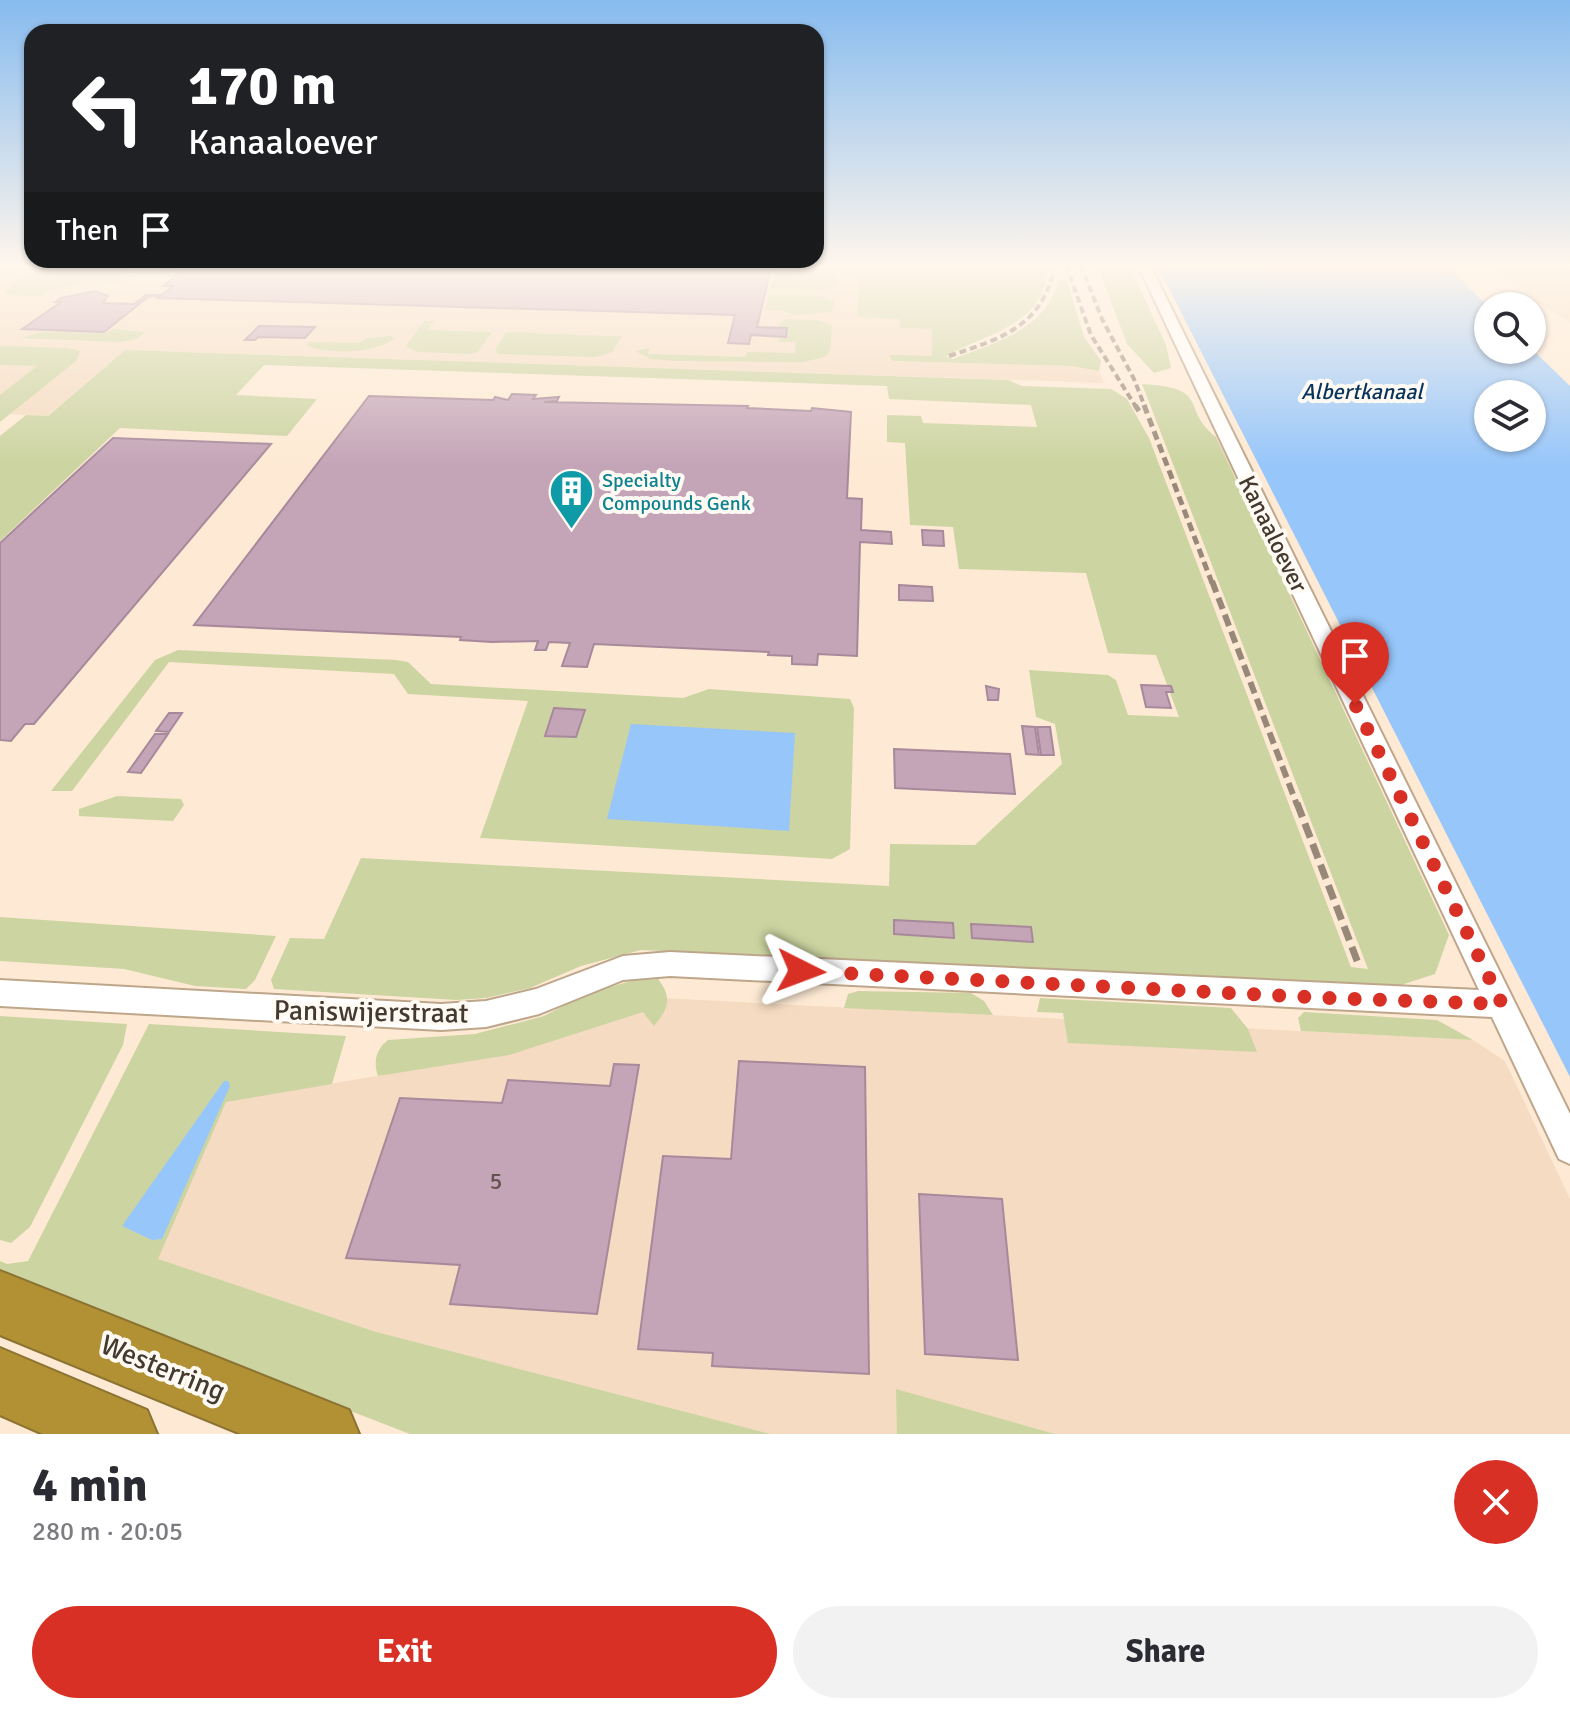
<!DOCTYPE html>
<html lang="en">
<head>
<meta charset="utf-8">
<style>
	:root { --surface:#fff; --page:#f2f2f3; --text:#2b2b33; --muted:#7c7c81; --accent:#d93025 }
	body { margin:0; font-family:Signika,sans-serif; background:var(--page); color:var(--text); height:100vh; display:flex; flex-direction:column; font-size:30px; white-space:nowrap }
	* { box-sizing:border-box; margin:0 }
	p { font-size:26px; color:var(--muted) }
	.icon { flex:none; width:44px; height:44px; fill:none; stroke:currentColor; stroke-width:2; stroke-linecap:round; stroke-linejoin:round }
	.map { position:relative; height:1434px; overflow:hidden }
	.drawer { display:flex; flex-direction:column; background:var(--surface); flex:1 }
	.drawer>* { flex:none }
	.guide { position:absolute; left:24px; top:24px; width:800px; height:244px; border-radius:24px; box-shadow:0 2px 6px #0004; background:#202124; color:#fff; overflow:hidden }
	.tools { position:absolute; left:1474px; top:292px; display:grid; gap:16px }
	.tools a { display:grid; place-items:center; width:72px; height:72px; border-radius:50%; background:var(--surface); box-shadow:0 2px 6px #0004; font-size:40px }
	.pin { position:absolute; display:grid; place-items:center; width:68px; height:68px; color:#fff; margin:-82px -34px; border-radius:50% 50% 50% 0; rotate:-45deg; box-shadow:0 0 8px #0007 }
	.pin .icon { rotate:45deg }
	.me { position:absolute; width:88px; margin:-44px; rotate:93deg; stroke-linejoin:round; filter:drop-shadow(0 0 6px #0008) }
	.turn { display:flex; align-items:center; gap:28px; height:168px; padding:0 32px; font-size:36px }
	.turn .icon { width:104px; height:104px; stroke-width:2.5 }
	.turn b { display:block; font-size:56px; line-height:68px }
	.then { display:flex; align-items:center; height:76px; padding:0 32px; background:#0003; gap:16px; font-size:30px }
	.round { display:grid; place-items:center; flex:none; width:84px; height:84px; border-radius:42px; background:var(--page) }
	.head { display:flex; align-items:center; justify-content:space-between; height:136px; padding:0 32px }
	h1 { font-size:48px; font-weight:800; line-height:60px }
	.cta { display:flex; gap:16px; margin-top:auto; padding:16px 32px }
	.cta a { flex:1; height:92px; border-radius:48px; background:var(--accent); color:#fff; font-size:32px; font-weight:800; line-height:92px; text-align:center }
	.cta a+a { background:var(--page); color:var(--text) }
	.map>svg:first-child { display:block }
	.built { fill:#f4dbc1 }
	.green { fill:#ccd4a1 }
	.water { fill:#97c6fa; fill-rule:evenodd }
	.building { fill:#c4a4b7; stroke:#a8899b; stroke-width:2 }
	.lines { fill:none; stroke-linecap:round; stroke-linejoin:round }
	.street-casing { stroke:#bea68b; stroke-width:4 }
	.highway-casing { stroke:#8b7332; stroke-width:4 }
	.street { fill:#fff; fill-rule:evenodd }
	.highway { fill:#b19133; fill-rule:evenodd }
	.rail-far3 { stroke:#978878; stroke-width:4; stroke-dasharray:7 4; stroke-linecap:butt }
	.rail-far2 { stroke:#978878; stroke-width:5; stroke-dasharray:9 5; stroke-linecap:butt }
	.rail-far1 { stroke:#978878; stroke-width:6; stroke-dasharray:12 6; stroke-linecap:butt }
	.rail { stroke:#978878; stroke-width:7; stroke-dasharray:15 7; stroke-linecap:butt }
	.route { stroke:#d93025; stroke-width:14; stroke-dasharray:0 25.2 }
	.labels { text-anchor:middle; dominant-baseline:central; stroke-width:8; stroke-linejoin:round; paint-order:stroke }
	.far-culture-label { font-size:20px; fill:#0d838f; stroke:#fffaf4; text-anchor:start }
	.far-water-label { font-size:22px; font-style:italic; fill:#08345d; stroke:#fffaf4 }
	.street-label { font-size:24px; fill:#443a2f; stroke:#fffaf4 }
	.near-number-label { font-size:24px; fill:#645451 }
	.near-street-label { font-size:28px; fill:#443a2f; stroke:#fffaf4 }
</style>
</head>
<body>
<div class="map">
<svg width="1570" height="1434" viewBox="0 0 1570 1434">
	<rect width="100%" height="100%" fill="#feead4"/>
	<g class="built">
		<path d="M0,265h856l69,3 2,6 -64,-4 -8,3 -2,5 48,41v9l31,1 1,27 -40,5 179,5 27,5 5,12 -979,-33 -78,66 -38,-2 66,-53 -75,-10z"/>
		<path d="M1491,265h79v58l-32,-21z"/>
		<path d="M0,365l38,1 -38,29z"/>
		<path d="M641,997l832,43 32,21 65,138v235h-515l-158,-44v44h-126l-398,-103 -216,-72 69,-158 157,-26 106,-26z"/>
	</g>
	<g class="green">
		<path d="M49,265h71l16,5 -15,13 -35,-1 -38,9 -8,6 -32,-2 -3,-4 32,-23z"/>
		<path d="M856,265h192c-1,60 -61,68 -102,91l7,3c44,-17 93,-29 106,-80l8,1 17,57 17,24 -2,10 -27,-5 -179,-5 -4,-6 43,1v-27l-32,-1v-9l-43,-2 2,-35 -6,-4 2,-5 8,-3 63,4 -1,-5z"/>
		<path d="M1097,265h32l37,80 5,23 -17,5 -27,-29z"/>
		<path d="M807,269l22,2 8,4 -1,10 -13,5 -53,-1 5,-18 32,1z"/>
		<path d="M769,294l48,1 17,6v7l-3,4 -37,3 -12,-5h-17z"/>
		<path d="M786,319l31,1 15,5 -2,26 -5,6 -22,5 -127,-1 -25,-2 -16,-8 15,-3 -2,6 97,3 2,-5 48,1 1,-11h-17l1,-4 7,-1 1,-10h-9l1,-4z"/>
		<path d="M424,321h10l-6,9 64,2 -13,19 -8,3 -53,-2 -12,-6z"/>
		<path d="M113,329l33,3 -10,7 -16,3 -99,-4 21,-6 64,1z"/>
		<path d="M506,332l100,4h16l-10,16 -16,5 -97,-3 -4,-4z"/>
		<path d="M391,336l3,3c-22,15 -63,15 -87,7l2,-4 49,1 10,-5z"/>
		<path d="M0,346l68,2 12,3 -4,10 -76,61v-27l37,-29 -37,-1z"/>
		<path d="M125,350l883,30 14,6 89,3 16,10 22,39 202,529 17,2 -226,-585c71,4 37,24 74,53l233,498 -14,39 -37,12 -757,-36 -60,16 -51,22 -44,10 -30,2 -182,-11 -3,-9 19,-42 34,1 37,-81 528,28 1,-42 85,1 87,-81 -7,-40 -19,-7 -7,-47 79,5 8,5 12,35 51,2 -23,-62 -48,-2 -22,-80 -127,-4 -6,-42 -43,-2 -5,-82 -18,-1v-27l34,1 2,7 114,4 -6,-22 -142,-6 -2,-13 -623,-21 -28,30 81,4 -30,37 -167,-8 -120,113v-105l26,-21 22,1z"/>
		<path d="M178,650l218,10 12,2 23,22 252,14 26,-9 141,10 4,9 -4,141 -18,10 -352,-21 48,-137 -120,-7 -14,-20 -225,-12 -97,129h-21l104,-131z"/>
		<path d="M117,796l64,3 3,6 -11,16 -94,-5v-7z"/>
		<path d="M0,917l276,19 -21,44 -9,9 -51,-3 -71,-17 -124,-8z"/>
		<path d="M658,979c15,19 10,30 -4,47l-11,-14 -134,43 -131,21c-5,-14 -2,-27 10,-36l87,-6 69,-18 44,-23 43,-12z"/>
		<path d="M858,991l113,2 13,8 9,14 -149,-7 4,-14z"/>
		<path d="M1040,998l191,10 17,21 9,23 -189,-9 -5,-30 -26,-1z"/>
		<path d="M1304,1012l133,8 36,20 -172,-9 -3,-13z"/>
		<path d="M0,1016l127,8 -4,21 -93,182 -19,16 -11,-3z"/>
		<path d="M149,1024l197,12 -14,48 -106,18 -68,157 215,72 398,103h-361l-410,-158v-15l7,3 21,-3z"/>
		<path d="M896,1389l159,45h-158z"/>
	</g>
	<g class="water">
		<path d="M1157,265h289l42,41v44l44,-1 38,37v691zM1488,394h44v44h-44z"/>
		<path d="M631,724l164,9 -6,98 -182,-12z"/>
		<path d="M224,1081h4l2,5 -68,153 -10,1 -30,-14z"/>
	</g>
	<g class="building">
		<path d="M169,265h603l-15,62 30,1 -1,9 -35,-2 -2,9 -21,-1 7,-28 -578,-17 16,-12h-10l20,-16 -19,-1z"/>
		<path d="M95,291l13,5 -5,7 31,1 12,-9h15l-13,2 -44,35 -82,-3 39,-27h-5l5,-4z"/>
		<path d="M259,326l56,1 -10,11 -47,-1 -3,3h-10z"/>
		<path d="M512,394l24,1 -3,4 26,-2 -2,4 -13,1 204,4 -1,2 64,3 1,-3 39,4 -4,86 15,1 -1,31 30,2 1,12 -32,-2 -3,114 -39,-2 -1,11 -25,-1v-8l-24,-1 1,-3 -175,-8 -7,23 -25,-1 8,-23 -21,-1 -3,8h-11l3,-9 -46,1 -32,-2 1,-3 -267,-12 175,-229 124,4 2,-3 13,3z"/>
		<path d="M113,438l158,6 -237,280h-9l-14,17 -11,-1v-197z"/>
		<path d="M922,530l21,1 1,15 -21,-1z"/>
		<path d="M899,585l33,2 1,14 -34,-1z"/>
		<path d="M1141,685l30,1 2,6h-7l5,16 -25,-1z"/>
		<path d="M986,686l13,3 -1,11h-10z"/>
		<path d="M554,708l31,2 -9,27 -31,-1z"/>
		<path d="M169,713h13l-13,19 -13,-1z"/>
		<path d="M1022,726l13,1 4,28 -13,-1z"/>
		<path d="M1037,727h13l4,28h-13z"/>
		<path d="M155,734h13l-27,39 -13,-1z"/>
		<path d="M894,749l116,5 5,40 -120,-6z"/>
		<path d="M894,920l59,3 1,15 -60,-4z"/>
		<path d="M971,924l60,3 2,15 -61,-4z"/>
		<path d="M739,1061l126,6 4,307 -157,-8 1,-13 -75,-4 25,-193 68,3z"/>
		<path d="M614,1064l25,1 -42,249 -147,-10 10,-39 -114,-7 54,-160 102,5 6,-23 102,6z"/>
		<path d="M919,1194l83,5 16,161 -93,-6z"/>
	</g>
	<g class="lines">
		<defs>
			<path id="street" d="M1138,265h12l420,849v50l-11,-5 -67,-142 -822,-41 -47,4 -84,34 -53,13 -45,3 -441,-24v-26l441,24 45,-3 50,-12 87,-33 47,-4 809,38z"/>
			<g id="highway">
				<path d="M0,1271l349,139 10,24h-118l-241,-99z"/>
				<path d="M0,1348l147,62 10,24h-114l-43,-19z"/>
			</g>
		</defs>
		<use href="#street" class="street-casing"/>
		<use href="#highway" class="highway-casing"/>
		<use href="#street" class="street"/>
		<use href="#highway" class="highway"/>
		<g class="rail-far3">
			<path d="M1066,265l25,70 45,72"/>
			<path d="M1081,265l21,54 32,60 11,28"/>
			<path d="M949,356c54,-18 94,-30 106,-91"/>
		</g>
		<g class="rail-far2">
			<path d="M1135,405l4,6"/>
			<path d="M1144,405l68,178"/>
		</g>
		<path class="rail-far1" d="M1212,581l85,224"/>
		<path class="rail" d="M1297,803l61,160"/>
	</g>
	<linearGradient id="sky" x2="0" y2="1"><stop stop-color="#87bbef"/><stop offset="0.57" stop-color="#fff6ec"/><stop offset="1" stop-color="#fff6ec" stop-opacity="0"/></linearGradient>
	<rect width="1570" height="466" fill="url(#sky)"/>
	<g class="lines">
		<path class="route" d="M801,971l526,27 175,6 -147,-300"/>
	</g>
	<defs>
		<symbol id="building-pin" viewBox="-11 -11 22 30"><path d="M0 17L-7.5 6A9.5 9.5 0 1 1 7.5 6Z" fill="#0f9aa8" stroke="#fffaf4"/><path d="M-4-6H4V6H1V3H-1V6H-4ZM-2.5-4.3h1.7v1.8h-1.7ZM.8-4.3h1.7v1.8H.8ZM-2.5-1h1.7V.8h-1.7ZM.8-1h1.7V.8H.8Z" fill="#fff"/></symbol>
	</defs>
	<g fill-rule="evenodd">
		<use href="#building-pin" x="546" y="466" width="51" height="69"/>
	</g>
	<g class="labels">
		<g class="far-culture-label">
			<text x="602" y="480">Specialty<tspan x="602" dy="23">Compounds Genk</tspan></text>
		</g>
		<g class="far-water-label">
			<text x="1362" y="391">Albertkanaal</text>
		</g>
		<g class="street-label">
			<text transform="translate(1273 534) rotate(64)">Kanaaloever</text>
		</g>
		<g class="near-number-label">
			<text x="496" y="1181">5</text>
		</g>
		<g class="near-street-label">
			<text transform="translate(371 1012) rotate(1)">Paniswijerstraat</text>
			<text transform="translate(163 1368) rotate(22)">Westerring</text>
		</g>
	</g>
</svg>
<div class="tools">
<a><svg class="icon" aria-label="search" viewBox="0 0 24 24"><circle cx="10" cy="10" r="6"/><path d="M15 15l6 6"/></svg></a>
<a><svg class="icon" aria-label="layers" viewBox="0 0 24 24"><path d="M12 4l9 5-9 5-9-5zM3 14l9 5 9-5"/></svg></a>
</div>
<div class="pin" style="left:1355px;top:704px;background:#d93025"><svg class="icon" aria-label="arrive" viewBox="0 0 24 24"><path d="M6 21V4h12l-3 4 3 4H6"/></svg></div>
<svg class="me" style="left:801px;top:971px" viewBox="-20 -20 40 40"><path d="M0-17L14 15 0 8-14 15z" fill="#d93025" stroke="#fff" stroke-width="4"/></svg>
<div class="guide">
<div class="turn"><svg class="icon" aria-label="left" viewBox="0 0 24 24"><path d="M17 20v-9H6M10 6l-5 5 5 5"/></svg><div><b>170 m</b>Kanaaloever</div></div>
<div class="then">Then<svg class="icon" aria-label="arrive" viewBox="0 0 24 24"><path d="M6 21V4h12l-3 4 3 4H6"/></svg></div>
</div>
</div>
<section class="drawer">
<div class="head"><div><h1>4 min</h1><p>280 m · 20:05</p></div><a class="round" style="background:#d93025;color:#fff"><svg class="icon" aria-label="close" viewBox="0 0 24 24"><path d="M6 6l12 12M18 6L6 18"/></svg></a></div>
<div class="cta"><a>Exit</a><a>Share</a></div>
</section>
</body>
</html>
